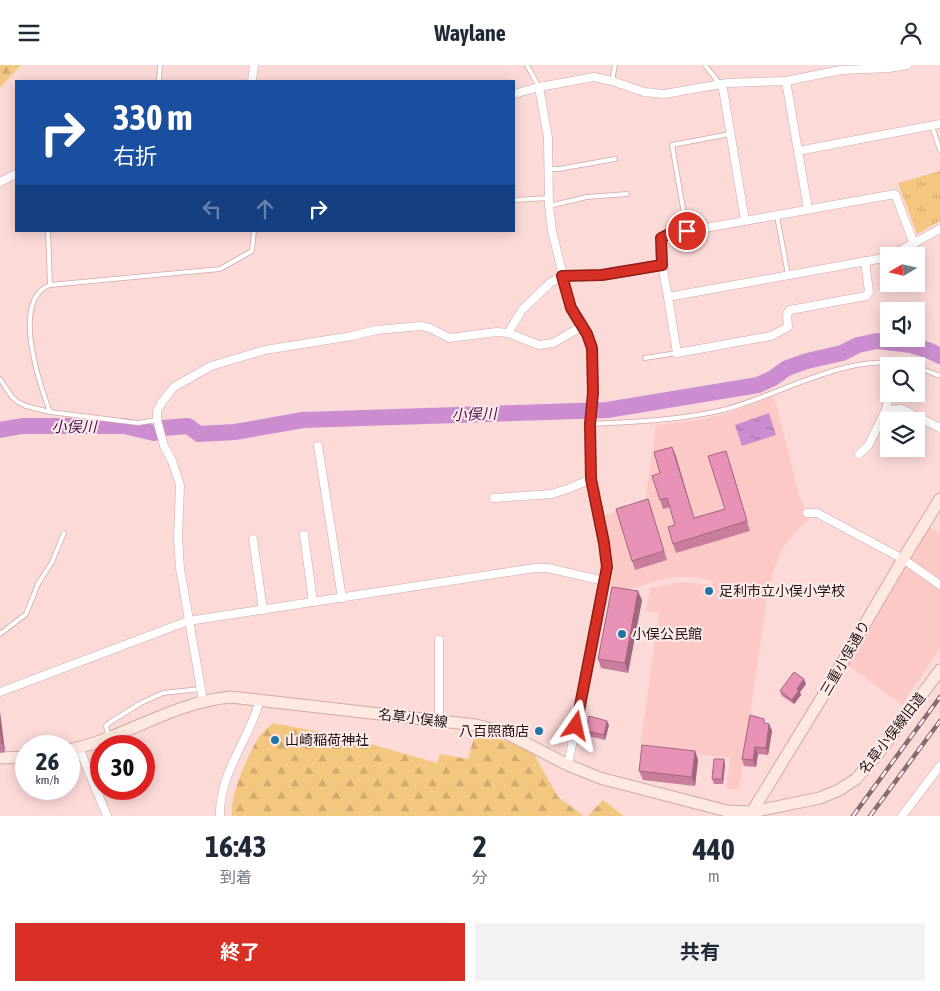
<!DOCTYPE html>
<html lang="ja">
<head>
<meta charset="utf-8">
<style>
	:root { --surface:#fff; --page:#f2f2f3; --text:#1f2937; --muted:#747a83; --accent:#d93025 }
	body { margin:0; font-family:"Asap Condensed","Noto Sans JP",sans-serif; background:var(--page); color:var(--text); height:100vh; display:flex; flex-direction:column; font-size:19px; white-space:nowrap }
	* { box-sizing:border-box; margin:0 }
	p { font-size:16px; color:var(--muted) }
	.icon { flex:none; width:28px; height:28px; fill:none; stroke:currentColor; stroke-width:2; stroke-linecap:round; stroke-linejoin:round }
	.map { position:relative; height:751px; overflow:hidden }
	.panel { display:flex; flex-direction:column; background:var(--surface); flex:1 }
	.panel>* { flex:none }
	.top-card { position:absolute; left:15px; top:15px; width:500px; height:152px; border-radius:0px; box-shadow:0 2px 12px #0003; background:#1a4fa0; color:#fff; overflow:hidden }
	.needle { width:32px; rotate:261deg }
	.fabs { position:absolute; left:880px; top:182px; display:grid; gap:10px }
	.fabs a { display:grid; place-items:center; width:45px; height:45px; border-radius:0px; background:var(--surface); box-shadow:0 2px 12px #0003; font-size:25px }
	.speed { position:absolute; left:15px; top:670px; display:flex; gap:10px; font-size:25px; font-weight:700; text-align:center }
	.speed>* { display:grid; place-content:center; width:65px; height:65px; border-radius:50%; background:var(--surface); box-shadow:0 2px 12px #0003; line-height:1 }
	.speed small { font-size:12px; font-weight:400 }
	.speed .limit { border:8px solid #d22; background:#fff; color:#111 }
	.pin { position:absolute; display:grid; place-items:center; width:42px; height:42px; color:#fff; margin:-21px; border:2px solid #fff; border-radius:50%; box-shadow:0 1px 5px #0007 }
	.me { position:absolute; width:55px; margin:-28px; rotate:11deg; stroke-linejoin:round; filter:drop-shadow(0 0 4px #0008) }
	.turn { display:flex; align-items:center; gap:18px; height:105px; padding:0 15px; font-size:22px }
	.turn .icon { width:65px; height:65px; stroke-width:2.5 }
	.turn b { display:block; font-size:35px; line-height:42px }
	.lanes { display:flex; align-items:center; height:48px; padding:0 15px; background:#0003; justify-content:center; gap:25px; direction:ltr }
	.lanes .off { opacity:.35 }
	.eta { display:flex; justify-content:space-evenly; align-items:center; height:85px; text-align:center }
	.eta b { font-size:30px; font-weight:700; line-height:35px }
	.cta { display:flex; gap:10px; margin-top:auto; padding:10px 15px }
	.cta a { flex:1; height:58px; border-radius:0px; background:var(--accent); color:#fff; font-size:20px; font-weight:700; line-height:58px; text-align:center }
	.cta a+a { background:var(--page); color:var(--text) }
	header { display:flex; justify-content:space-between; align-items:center; height:65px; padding:0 15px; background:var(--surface); font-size:22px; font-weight:700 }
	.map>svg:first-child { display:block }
	.built { fill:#fcc9c7 }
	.forest { fill:url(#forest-firs) }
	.park { fill:url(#park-tufts) }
	.water { fill:url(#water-ripples) }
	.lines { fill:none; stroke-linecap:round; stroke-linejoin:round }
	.river { stroke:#cb8dcf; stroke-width:16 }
	.lane-casing { stroke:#d2a9a7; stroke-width:5.5 }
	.street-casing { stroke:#d2a9a7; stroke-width:9 }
	.secondary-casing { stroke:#d2a9a7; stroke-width:13 }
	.lane { stroke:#fff; stroke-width:4 }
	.street { stroke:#fff; stroke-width:8 }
	.secondary { stroke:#fde9df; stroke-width:11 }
	.rail-casing { stroke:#846d6c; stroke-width:4.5 }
	.rail { stroke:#feeceb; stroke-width:2.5; stroke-dasharray:8; stroke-linecap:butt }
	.wall { fill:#c87d9d }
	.shaded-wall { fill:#a2667f }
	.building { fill:#e891b6; stroke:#a2667f }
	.route-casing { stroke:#8d1f18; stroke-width:12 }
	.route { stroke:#d93025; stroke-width:9 }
	.poi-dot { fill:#2274a5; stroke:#feeceb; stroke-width:2 }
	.labels { text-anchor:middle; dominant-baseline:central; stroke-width:4; stroke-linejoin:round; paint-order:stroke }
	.poi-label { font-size:14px; fill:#201111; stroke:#feeceb; text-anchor:start }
	.street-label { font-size:14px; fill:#201111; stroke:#feeceb }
	.water-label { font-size:15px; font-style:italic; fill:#450d4a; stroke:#feeceb }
</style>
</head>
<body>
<header><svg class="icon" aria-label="menu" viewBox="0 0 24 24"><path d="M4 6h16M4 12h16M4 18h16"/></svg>Waylane<svg class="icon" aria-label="person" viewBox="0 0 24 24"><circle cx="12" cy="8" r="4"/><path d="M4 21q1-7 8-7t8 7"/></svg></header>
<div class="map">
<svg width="940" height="751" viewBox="0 0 940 751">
	<defs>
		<pattern id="forest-firs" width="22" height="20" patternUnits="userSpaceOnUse" patternTransform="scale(1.25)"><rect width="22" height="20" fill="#f4c781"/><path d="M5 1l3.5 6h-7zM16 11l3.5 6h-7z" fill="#d1aa6e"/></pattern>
		<pattern id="park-tufts" width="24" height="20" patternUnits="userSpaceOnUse" patternTransform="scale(1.25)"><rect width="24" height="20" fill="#f4c781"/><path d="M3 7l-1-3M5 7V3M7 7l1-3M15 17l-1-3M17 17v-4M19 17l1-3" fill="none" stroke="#d1aa6e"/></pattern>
		<pattern id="water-ripples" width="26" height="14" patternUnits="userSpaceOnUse" patternTransform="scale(1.25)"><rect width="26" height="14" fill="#cb8dcf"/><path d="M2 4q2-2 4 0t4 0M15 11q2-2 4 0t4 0" fill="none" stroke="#a472a7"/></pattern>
	</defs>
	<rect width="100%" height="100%" fill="#fcdad8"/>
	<g class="built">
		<path d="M774,331l26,102 10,20 -13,12 -15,19 -9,24 -6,26 -28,191 -13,-1 4,-31 -90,-10 19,-135 -13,-2 4,-23 32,-6 30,3 1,-3 -17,-5h-25l-61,18 4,-27 -9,-53 40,-11 11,-79 37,-4 32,-7z"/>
		<path d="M929,461l11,8v114l-38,57 -55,-41z"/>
	</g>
	<g class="forest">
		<path d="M0,0h21l-21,23z"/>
		<path d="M273,658l47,9 1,7 14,4 4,-8 98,28 3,-9 28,5 8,-29 56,21 26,46 26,19h-352c-3,-19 16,-62 27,-79 4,-5 9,-10 14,-14z"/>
		<path d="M603,735l21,16h-36z"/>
	</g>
	<path class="park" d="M940,106v50l-23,13 -19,-51z"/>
	<path class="water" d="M769,348l7,22 -34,11 -7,-21z"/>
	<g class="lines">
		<path class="river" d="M0,365l22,-4h102l30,7 9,-5 25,-2 11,8 36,-2 68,-12 304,-10 151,-25 15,-7 14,-10 20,-7 35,-8 16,-8 19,-4 34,4 19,6 10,5"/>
		<defs>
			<g id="lane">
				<path d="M527,0l12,22"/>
				<path d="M705,0l14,18"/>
				<path d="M159,16l1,-16"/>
				<path d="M612,16l3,-16"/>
				<path d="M932,61l8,24"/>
				<path d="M549,104h10l56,-10"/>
				<path d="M514,135l35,-2"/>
				<path d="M549,141l38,-9 40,-3"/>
				<path d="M777,151l11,59"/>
				<path d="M48,166l2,54"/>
				<path d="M687,166l-15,-86 58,-11"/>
				<path d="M904,219l2,3"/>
				<path d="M645,293l32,-5"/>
				<path d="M916,302l24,9"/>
				<path d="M0,314l12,18 6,5 8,4 24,6 88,11 19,-3"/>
				<path d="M50,347c-10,-27 -40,-112 0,-127l170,-16 32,-18 2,-20"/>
				<path d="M590,359c45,-2 90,-4 133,-14 62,-16 125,-60 191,-44"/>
				<path d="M0,569l26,-20 12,-30 14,-22 12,-29"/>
				<path d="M108,670l-2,-9 3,-3 32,-20 22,-10 37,-4"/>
			</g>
			<g id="street">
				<path d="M252,16l2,-16"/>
				<path d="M786,16l22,128"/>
				<path d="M720,19l3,5 22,132"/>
				<path d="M539,22l9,51 1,68 3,25 19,77 16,26 4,14 2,45 -3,31 1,55 14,63 2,25 -39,198"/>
				<path d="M514,29l25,-7 55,-10 18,4 32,11 20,2 63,-11 59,-2 55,-11 48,-2 18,-3"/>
				<path d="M798,86l142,-27"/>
				<path d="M0,117l16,-8"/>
				<path d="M890,191l50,-27"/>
				<path d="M865,196l4,31 -3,4 -76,14 -3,4 1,13 -17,9 -94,17 -9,-56 -6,-32 -1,-27 6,-3 228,-41 19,50"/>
				<path d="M668,232l221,-40"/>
				<path d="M508,268l14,-23 28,-27 12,-7 40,-2 60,-9"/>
				<path d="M889,331l-3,14 16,-1 38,19"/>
				<path d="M318,381l24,152"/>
				<path d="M859,389l9,-8 18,-36"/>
				<path d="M494,433l58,-4 18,-6 21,-9"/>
				<path d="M807,448h10l86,46 37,26"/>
				<path d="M304,470l9,67"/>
				<path d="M253,474l10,71"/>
				<path d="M0,627l188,-71 347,-53h13l56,13"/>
				<path d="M203,636l-23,-133 -2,-30 2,-53 -8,-24 -8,-15 -7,-26v-9l5,-9 12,-15 37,-21 54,-16 87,-14 24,-6 45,-4 9,2 19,10 48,-6 11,1 31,12 14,-2 28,-16"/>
				<path d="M439,656v-81"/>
				<path d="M79,683l28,68"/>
				<path d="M220,751c-1,-43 29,-76 40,-116"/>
				<path d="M902,751l38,-50"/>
			</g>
			<g id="secondary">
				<path d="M69,685c56,-12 104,-48 162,-53l245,28 28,7 64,33 32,13 127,33 25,1 68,-14 19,-8 17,-11 22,-25 62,-84"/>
				<path d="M0,693l26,-1"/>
				<path d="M750,750l74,-121 79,-135 37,-60"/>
			</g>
		</defs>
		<use href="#lane" class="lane-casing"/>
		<use href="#street" class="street-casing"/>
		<use href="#secondary" class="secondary-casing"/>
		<use href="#lane" class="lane"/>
		<use href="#street" class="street"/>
		<use href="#secondary" class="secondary"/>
		<defs>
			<g id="rail">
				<path d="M853,751l87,-119"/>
				<path d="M870,751l70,-95"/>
			</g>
		</defs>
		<use href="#rail" class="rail-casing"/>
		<use href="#rail" class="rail"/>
	</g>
	<g class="wall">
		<path d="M672,382l22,71 31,-9 4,-49 21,71 -74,22 -3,-9 2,-19 -5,-18 -7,2 -3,-9v-27z"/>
		<path d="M648,434l19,61 -32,10 -3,-9z"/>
		<path d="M642,535l-14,73 -27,-5 -3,-9z"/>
		<path d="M806,619l-6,8 1,3 -7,9 -12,-8 -2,-5z"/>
		<path d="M0,647l5,40 -5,1z"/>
		<path d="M766,659h3l3,7 -4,24 -10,-1 -2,13 -12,-1 -2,-7z"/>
		<path d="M609,660l-4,15 -17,-4 -2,-5z"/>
		<path d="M695,686l3,9 -3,26 -52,-6 -4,-9z"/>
		<path d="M725,699l-2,20h-9l-2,-5z"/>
	</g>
	<g class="shaded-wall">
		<path d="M672,382l4,9 21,72 -3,-10z"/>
		<path d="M638,526l4,9 -14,73 -3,-10z"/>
		<path d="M804,614l2,5 -6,8 1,3 -7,9 -2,-4 5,-11z"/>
		<path d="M0,647l5,40 -3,-9 -2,-15z"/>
		<path d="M607,656l2,4 -4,15 -1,-5z"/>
		<path d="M769,659l3,7 -4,24 -2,-7z"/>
		<path d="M755,682l3,7 -2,13 -3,-7z"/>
		<path d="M695,686l3,9 -3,26 -3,-9z"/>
		<path d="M724,694l1,5 -2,20 -1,-5z"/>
	</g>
	<g class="building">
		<path d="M672,382l22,71 31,-9 -17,-53 18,-5 21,70 -74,23 -5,-17 7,-2 -8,-27 -7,2 -8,-24 8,-3 -6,-21z"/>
		<path d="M648,434l16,52 -32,10 -16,-52z"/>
		<path d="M612,522l26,4 -13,72 -27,-4z"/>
		<path d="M794,607l10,7 -7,10 2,1 -7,10 -12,-9z"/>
		<path d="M750,650l14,4v4l5,1 -3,24 -11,-1 -2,13 -11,-1z"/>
		<path d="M589,651l18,5 -3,14 -18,-4z"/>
		<path d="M0,663l2,15h-2z"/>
		<path d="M642,680l53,6 -3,26 -53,-6z"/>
		<path d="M714,694h10l-2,20h-10z"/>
	</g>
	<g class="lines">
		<defs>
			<path id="route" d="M576,661l31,-159 -3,-24 -13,-64 -1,-55 3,-31 -1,-45 -5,-14 -16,-26 -9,-32 40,-1 60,-10 -1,-27 6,-3 20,-4"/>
		</defs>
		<use href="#route" class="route-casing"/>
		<use href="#route" class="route"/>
	</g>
	<g class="poi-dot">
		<circle cx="709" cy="526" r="5"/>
		<circle cx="622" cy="569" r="5"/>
		<circle cx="539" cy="666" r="5"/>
		<circle cx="275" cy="675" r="5"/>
	</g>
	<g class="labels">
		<g class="poi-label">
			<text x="719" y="526">足利市立小俣小学校</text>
			<text x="632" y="569">小俣公民館</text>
			<text x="529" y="666" text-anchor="end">八百照商店</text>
			<text x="285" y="675">山崎稲荷神社</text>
		</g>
		<g class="street-label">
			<text transform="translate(845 593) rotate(-60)">三重小俣通り</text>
			<text transform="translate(413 653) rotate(7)">名草小俣線</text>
			<text transform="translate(892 668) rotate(-52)">名草小俣線旧道</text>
		</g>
		<g class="water-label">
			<text transform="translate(474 349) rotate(-2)">小俣川</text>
			<text x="74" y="361">小俣川</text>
		</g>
	</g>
</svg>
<div class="fabs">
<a><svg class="needle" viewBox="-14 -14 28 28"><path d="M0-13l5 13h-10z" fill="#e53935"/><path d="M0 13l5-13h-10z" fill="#747a83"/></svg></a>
<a><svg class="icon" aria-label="sound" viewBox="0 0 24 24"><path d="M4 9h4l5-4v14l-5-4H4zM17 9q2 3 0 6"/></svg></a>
<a><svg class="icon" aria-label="search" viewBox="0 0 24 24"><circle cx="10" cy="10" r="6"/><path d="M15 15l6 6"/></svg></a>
<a><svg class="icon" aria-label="layers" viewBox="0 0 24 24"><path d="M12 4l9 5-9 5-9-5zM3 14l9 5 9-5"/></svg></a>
</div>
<div class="speed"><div>26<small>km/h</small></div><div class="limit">30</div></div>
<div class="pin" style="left:687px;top:166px;background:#d93025"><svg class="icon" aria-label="arrive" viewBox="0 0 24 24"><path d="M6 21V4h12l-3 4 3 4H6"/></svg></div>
<svg class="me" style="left:576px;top:661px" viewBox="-20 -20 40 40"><path d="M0-17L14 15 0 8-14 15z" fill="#d93025" stroke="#fff" stroke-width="4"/></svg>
<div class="top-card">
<div class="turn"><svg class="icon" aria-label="right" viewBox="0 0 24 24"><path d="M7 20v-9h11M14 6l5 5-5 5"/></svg><div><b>330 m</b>右折</div></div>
<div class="lanes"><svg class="icon off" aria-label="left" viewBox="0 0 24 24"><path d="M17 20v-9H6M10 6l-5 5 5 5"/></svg><svg class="icon off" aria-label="ahead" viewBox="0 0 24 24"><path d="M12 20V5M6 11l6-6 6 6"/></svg><svg class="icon" aria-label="right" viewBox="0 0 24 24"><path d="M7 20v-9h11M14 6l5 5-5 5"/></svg></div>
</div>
</div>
<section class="panel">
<div class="eta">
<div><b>16:43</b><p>到着</p></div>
<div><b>2</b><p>分</p></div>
<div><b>440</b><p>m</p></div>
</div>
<div class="cta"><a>終了</a><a>共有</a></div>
</section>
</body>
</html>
